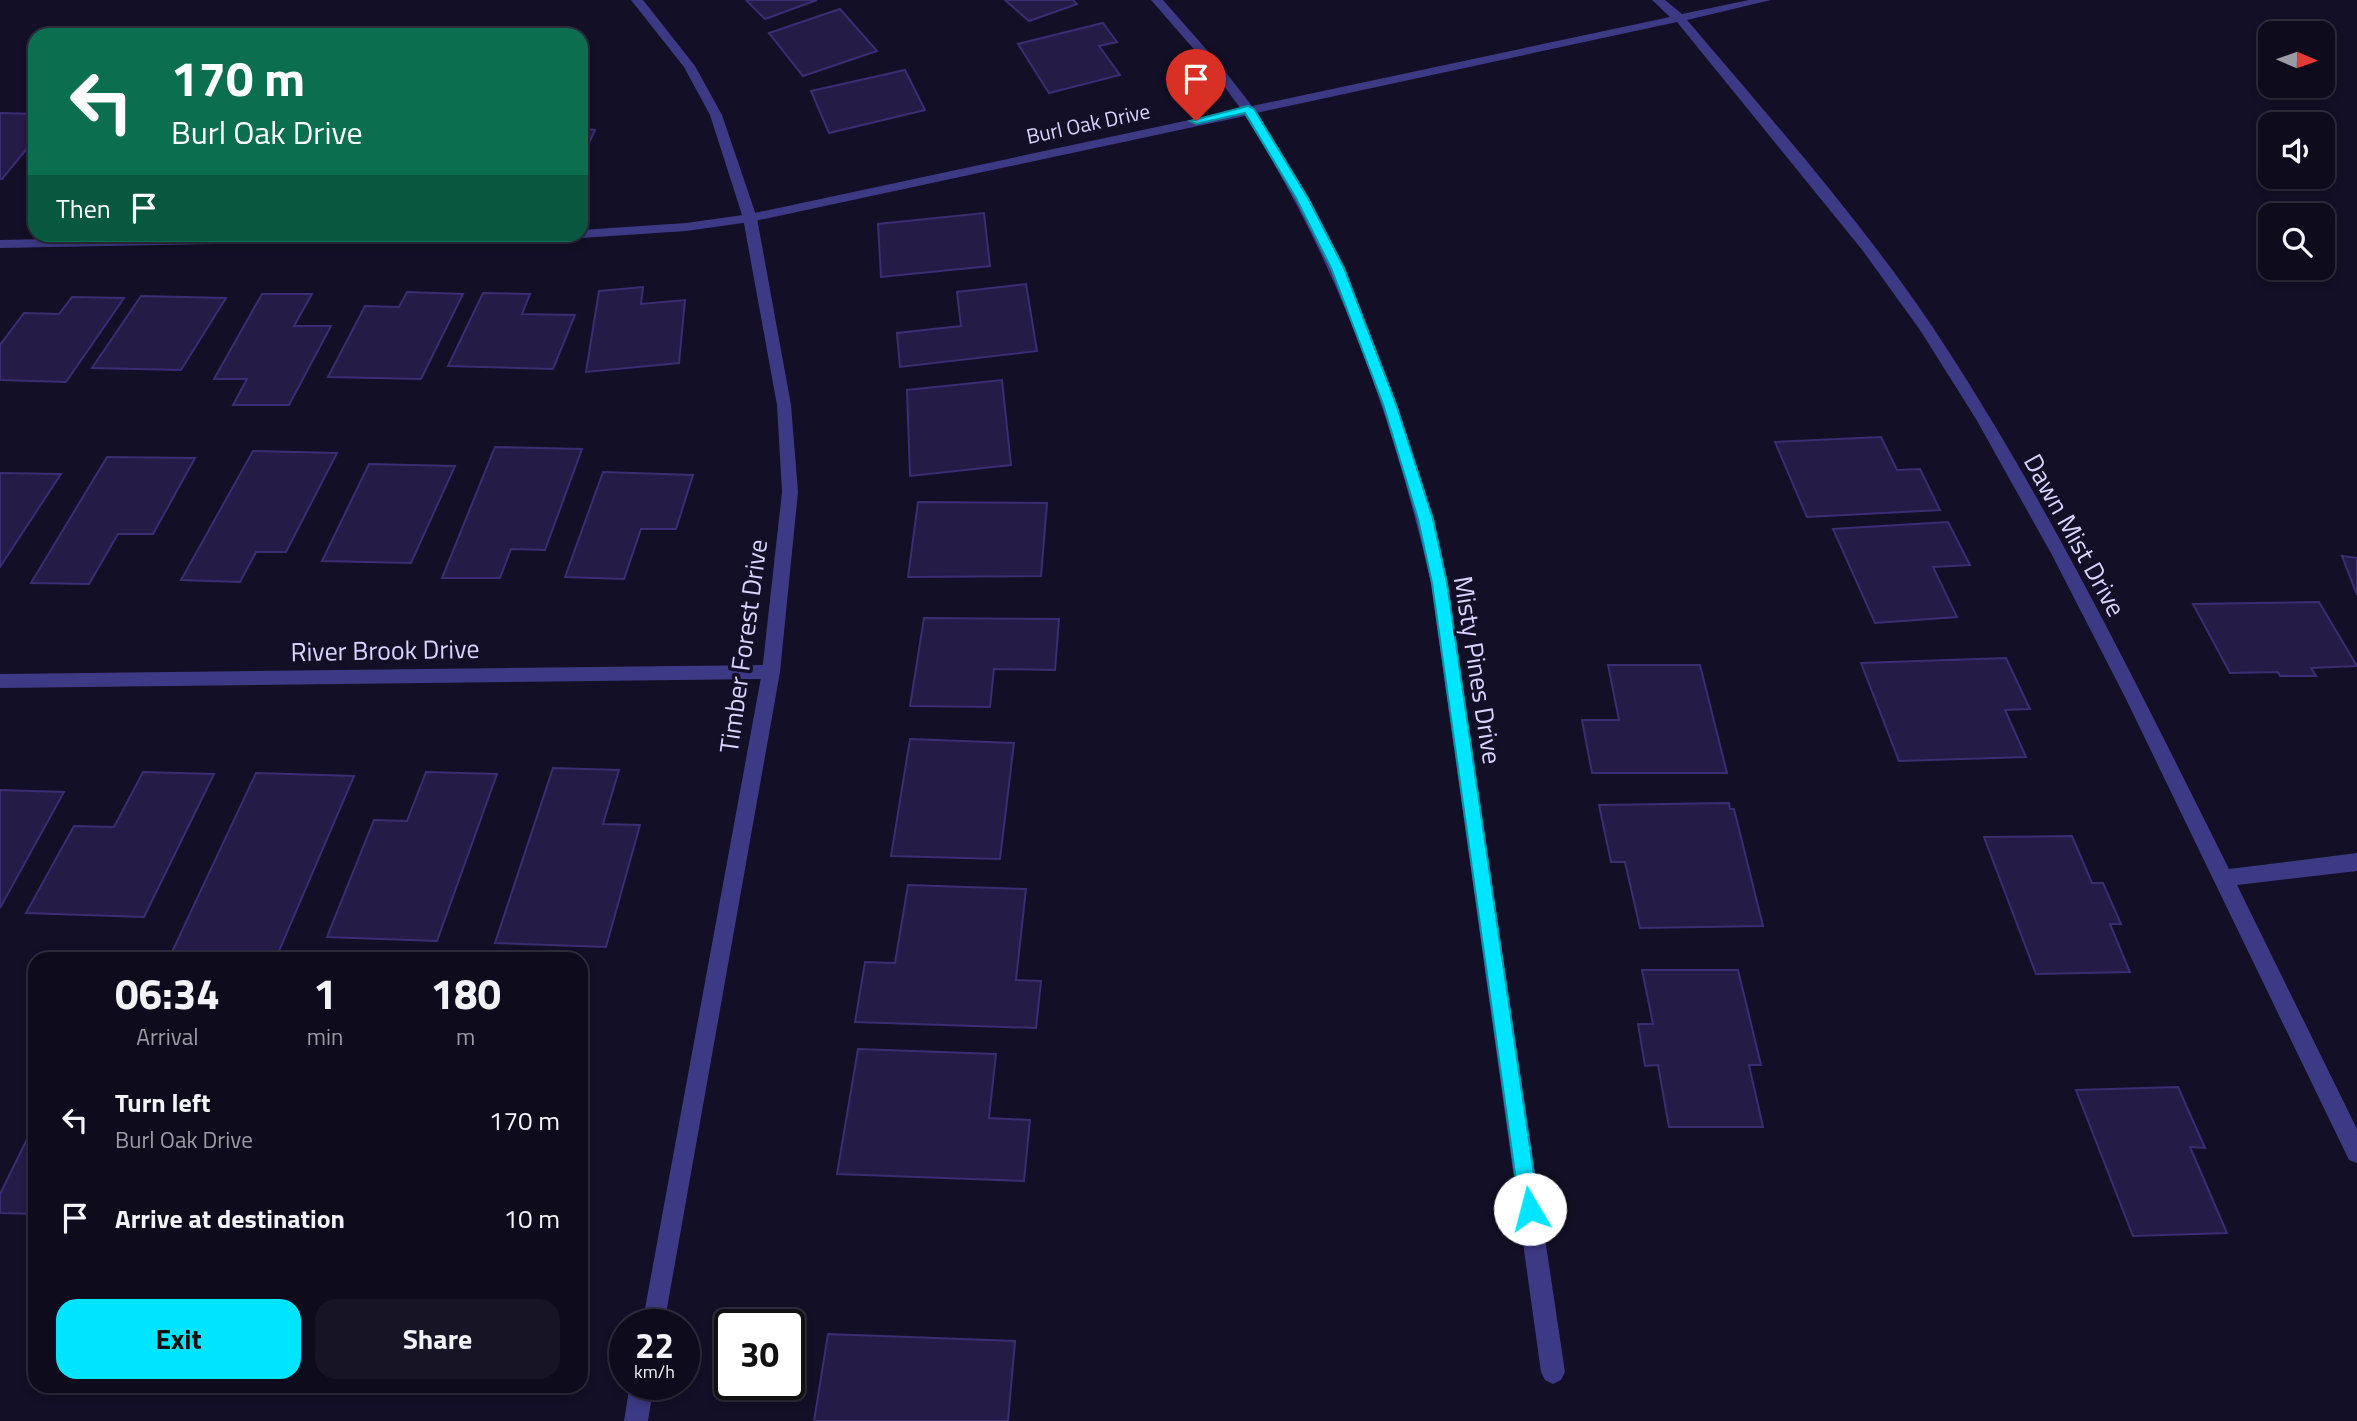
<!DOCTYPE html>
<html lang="en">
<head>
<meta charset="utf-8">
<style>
	:root { --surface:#0e0b1c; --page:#171425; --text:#f1f3f6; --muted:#9b9ba3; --line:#2e2b3b; --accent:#00e5ff }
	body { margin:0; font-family:"Titillium Web",sans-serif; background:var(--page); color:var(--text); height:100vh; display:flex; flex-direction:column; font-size:26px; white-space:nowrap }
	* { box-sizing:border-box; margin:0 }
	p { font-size:23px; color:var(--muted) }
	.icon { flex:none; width:38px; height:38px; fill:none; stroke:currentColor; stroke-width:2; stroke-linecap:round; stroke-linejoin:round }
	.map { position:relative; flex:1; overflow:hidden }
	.sheet { position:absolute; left:28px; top:952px; width:560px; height:441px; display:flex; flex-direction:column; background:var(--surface); border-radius:21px; box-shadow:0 4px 10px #0003,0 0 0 2px var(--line) }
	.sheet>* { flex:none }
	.guide { position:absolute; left:28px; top:28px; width:560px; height:214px; border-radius:21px; box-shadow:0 4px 10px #0003,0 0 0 2px var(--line); background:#0b6e4f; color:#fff; overflow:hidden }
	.needle { width:46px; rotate:92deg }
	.fabs { position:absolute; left:2258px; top:21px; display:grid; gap:14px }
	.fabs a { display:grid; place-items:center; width:77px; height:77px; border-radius:14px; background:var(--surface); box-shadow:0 4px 10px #0003,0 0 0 2px var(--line); font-size:35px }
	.speed { position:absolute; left:609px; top:1309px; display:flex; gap:14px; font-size:35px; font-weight:700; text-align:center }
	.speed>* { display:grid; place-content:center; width:91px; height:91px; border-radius:50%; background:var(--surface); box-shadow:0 4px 10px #0003,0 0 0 2px var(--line); line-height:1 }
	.speed small { font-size:18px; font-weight:400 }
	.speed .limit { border:4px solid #111; border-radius:10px; background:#fff; color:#111 }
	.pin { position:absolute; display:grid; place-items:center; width:60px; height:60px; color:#fff; margin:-72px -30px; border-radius:50% 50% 50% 0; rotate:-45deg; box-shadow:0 0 7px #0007 }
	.pin .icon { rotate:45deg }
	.me { position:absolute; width:77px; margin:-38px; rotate:352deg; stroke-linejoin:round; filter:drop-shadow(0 0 5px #0008) }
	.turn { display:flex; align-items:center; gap:24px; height:147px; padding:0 28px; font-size:32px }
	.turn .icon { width:91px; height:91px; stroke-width:2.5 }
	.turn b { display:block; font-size:49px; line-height:60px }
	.then { display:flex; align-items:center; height:66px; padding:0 28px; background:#0003; gap:14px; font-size:26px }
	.eta { display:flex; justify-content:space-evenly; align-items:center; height:119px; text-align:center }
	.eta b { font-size:42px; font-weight:700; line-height:49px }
	.cta { display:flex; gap:14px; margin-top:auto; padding:14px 28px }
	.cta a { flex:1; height:80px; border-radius:21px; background:var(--accent); color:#111; font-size:28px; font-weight:700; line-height:80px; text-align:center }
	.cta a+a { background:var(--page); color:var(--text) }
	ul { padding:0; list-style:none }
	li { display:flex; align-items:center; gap:21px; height:98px; padding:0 28px }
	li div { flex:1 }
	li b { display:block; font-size:26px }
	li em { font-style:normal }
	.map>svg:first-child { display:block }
	.building { fill:#241b47; stroke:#3b2d73; stroke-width:2 }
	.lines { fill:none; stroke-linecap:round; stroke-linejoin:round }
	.minor { fill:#3d3a85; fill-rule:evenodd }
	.tertiary { fill:#3d3a85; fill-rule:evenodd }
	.route { fill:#00e5ff; stroke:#0095a6; stroke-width:2 }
	.labels { text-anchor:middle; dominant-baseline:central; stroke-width:7; stroke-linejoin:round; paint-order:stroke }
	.far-street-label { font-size:21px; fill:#d9d4ff; stroke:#130f26 }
	.street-label { font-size:26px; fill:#d9d4ff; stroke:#130f26 }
</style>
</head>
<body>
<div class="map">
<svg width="2357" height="1421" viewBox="0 0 2357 1421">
	<rect width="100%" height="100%" fill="#130f26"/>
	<g class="building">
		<path d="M746,0h71l-52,19z"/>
		<path d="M1005,0h68l4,4 -48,17z"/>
		<path d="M840,9l37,42 -74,25 -34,-43z"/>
		<path d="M1103,23l14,19 -18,4 21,29 -71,18 -31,-49z"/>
		<path d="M905,70l20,40 -96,23 -18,-42z"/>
		<path d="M0,113l35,1v25l-33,40h-2z"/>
		<path d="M581,129l14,1 -14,31z"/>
		<path d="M984,213l6,53 -109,11 -3,-53z"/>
		<path d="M1026,284l11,67 -137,16 -3,-34 64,-7 -4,-34z"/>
		<path d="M643,287l-2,17 44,-4 -6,63 -93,9 13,-81z"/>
		<path d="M407,292l56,2 -42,85 -93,-2 37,-71 34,1z"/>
		<path d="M483,293l47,1 -8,20 53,1 -22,54 -105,-3z"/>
		<path d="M262,294h50l-18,32h37l-42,79h-56l14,-26h-33z"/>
		<path d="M141,296l85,2 -45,72 -89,-2z"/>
		<path d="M72,297l52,1 -58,84 -66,-2v-35l24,-32 35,1z"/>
		<path d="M1002,380l9,85 -101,11 -3,-86z"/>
		<path d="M1881,437l16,33 23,-1 20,41 -133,7 -32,-75z"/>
		<path d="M495,447l87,2 -37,101 -34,-1 -11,29h-58z"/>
		<path d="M253,451l84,2 -51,99h-30l-16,30 -59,-2z"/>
		<path d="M107,457l88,1 -42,76h-35l-29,50 -58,-1z"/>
		<path d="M369,464l86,2 -44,97 -89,-2z"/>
		<path d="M603,472l90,3 -17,54h-35l-17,50 -59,-2z"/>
		<path d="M0,473l61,1 -61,93z"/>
		<path d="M918,502l129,1 -6,73 -133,1z"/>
		<path d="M1948,522l22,43 -37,2 24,50 -82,6 -42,-94z"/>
		<path d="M2342,556l15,2v37z"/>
		<path d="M2319,602l38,64 -46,2 5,8h-36l-2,-4 -48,1 -37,-69z"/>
		<path d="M924,618l135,1 -4,51 -61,-1 -4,38 -80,-1z"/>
		<path d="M2006,658l24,51 -25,1 21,47 -127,4 -38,-98z"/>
		<path d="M1608,665h92l27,108h-135l-10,-53h37z"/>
		<path d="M910,739l104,4 -14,116 -109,-3z"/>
		<path d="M553,768l66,2 -16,54 37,1 -34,122 -111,-4z"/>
		<path d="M143,772l71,2 -70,143 -118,-4 48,-87 40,1z"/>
		<path d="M426,772l71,2 -60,167 -110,-4 47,-117 33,1z"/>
		<path d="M256,773l98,3 -78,182 -105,-4z"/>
		<path d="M0,790l64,2 -64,116z"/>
		<path d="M1729,803l1,6h4l29,117 -123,2 -15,-66h-14l-12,-57z"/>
		<path d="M2072,836l20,47h11l18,41h-11l20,48 -94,2 -52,-137z"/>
		<path d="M908,885l118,4 -10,91 25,1 -5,47 -181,-6 10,-60 30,1z"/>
		<path d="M1642,970h96l23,95h-12l14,62h-94l-11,-62 -13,1 -7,-42h15z"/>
		<path d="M858,1049l138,5 -7,64 41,2 -6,61 -187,-7z"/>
		<path d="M2178,1087l27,61 -15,-1 37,86 -94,3 -57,-146z"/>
		<path d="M35,1123v91l-35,-1v-19z"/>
		<path d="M828,1334l187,7 -7,80h-194z"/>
	</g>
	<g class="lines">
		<g class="minor">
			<path d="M1151,0h12l57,65 32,41 418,-89 -18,-17h13l17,14 67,-14h22l-84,20c85,100 172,198 245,306 114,172 205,359 297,543l128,-16v18l-120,14 120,244v34l-8,-3 -224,-463 -73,-142 -76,-136 -56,-89 -57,-79 -186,-229 -421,91c95,147 151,300 191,470l118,789 -4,8 -8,4 -8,-4 -4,-8 -110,-789c-38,-166 -94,-323 -186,-467l-495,106 -64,9 -105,7 -6,-4h6v-4l105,-7 64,-9 491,-105 -29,-39z"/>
			<path d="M279,234h277l-6,4 -550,10v-8z"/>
			<path d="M771,665l6,2 3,5 -3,5 -6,2 -771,9v-14z"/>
		</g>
		<g class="tertiary">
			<path d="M631,0h12l52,66 27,49 35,103 34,187 7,87 -18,180 -116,653h-22l120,-653 20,-180 -5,-87 -34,-187 -33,-103 -26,-48z"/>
			<path d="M630,1384h24l-6,37h-24z"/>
		</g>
	</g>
	<path class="route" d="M1248,106l6,3 54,89 36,70 52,136 37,115 14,64 92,626 -3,7 -6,3 -7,-3 -3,-7 -88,-626 -14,-64 -35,-115 -52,-136 -35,-70 -51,-85 -49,11 -6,-3z"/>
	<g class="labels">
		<g class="far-street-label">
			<text transform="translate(1088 123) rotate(-12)">Burl Oak Drive</text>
		</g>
		<g class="street-label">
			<text transform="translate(2075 535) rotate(61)">Dawn Mist Drive</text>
			<text transform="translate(743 646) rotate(-82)">Timber Forest Drive</text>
			<text transform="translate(385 650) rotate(-1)">River Brook Drive</text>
			<text transform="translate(1478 670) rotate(81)">Misty Pines Drive</text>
		</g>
	</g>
</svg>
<div class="fabs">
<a><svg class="needle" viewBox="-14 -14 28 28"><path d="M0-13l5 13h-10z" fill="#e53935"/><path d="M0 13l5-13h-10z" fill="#9b9ba3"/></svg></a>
<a><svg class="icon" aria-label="sound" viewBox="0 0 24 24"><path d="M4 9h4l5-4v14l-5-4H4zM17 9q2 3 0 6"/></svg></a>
<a><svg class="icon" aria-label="search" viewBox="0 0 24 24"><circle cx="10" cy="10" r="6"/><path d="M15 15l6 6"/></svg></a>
</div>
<div class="speed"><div>22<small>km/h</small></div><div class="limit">30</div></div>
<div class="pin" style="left:1196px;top:121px;background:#d93025"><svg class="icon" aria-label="arrive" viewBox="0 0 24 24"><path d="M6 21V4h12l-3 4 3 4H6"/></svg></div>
<svg class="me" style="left:1530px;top:1209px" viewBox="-20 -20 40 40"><circle r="19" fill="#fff"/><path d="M0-13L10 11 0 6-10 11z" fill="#00e5ff"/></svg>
<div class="guide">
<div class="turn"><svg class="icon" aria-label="left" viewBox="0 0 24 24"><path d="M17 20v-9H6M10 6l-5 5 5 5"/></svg><div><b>170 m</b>Burl Oak Drive</div></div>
<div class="then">Then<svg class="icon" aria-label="arrive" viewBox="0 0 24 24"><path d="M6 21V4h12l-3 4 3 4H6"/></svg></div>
</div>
<section class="sheet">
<div class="eta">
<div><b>06:34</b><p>Arrival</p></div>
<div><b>1</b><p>min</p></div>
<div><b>180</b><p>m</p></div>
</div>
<ul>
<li><svg class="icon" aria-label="left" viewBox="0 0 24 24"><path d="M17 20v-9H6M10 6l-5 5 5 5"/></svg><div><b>Turn left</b><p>Burl Oak Drive</p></div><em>170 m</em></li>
<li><svg class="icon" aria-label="arrive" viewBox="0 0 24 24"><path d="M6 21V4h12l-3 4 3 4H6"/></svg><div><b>Arrive at destination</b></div><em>10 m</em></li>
</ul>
<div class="cta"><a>Exit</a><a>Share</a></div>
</section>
</div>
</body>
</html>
